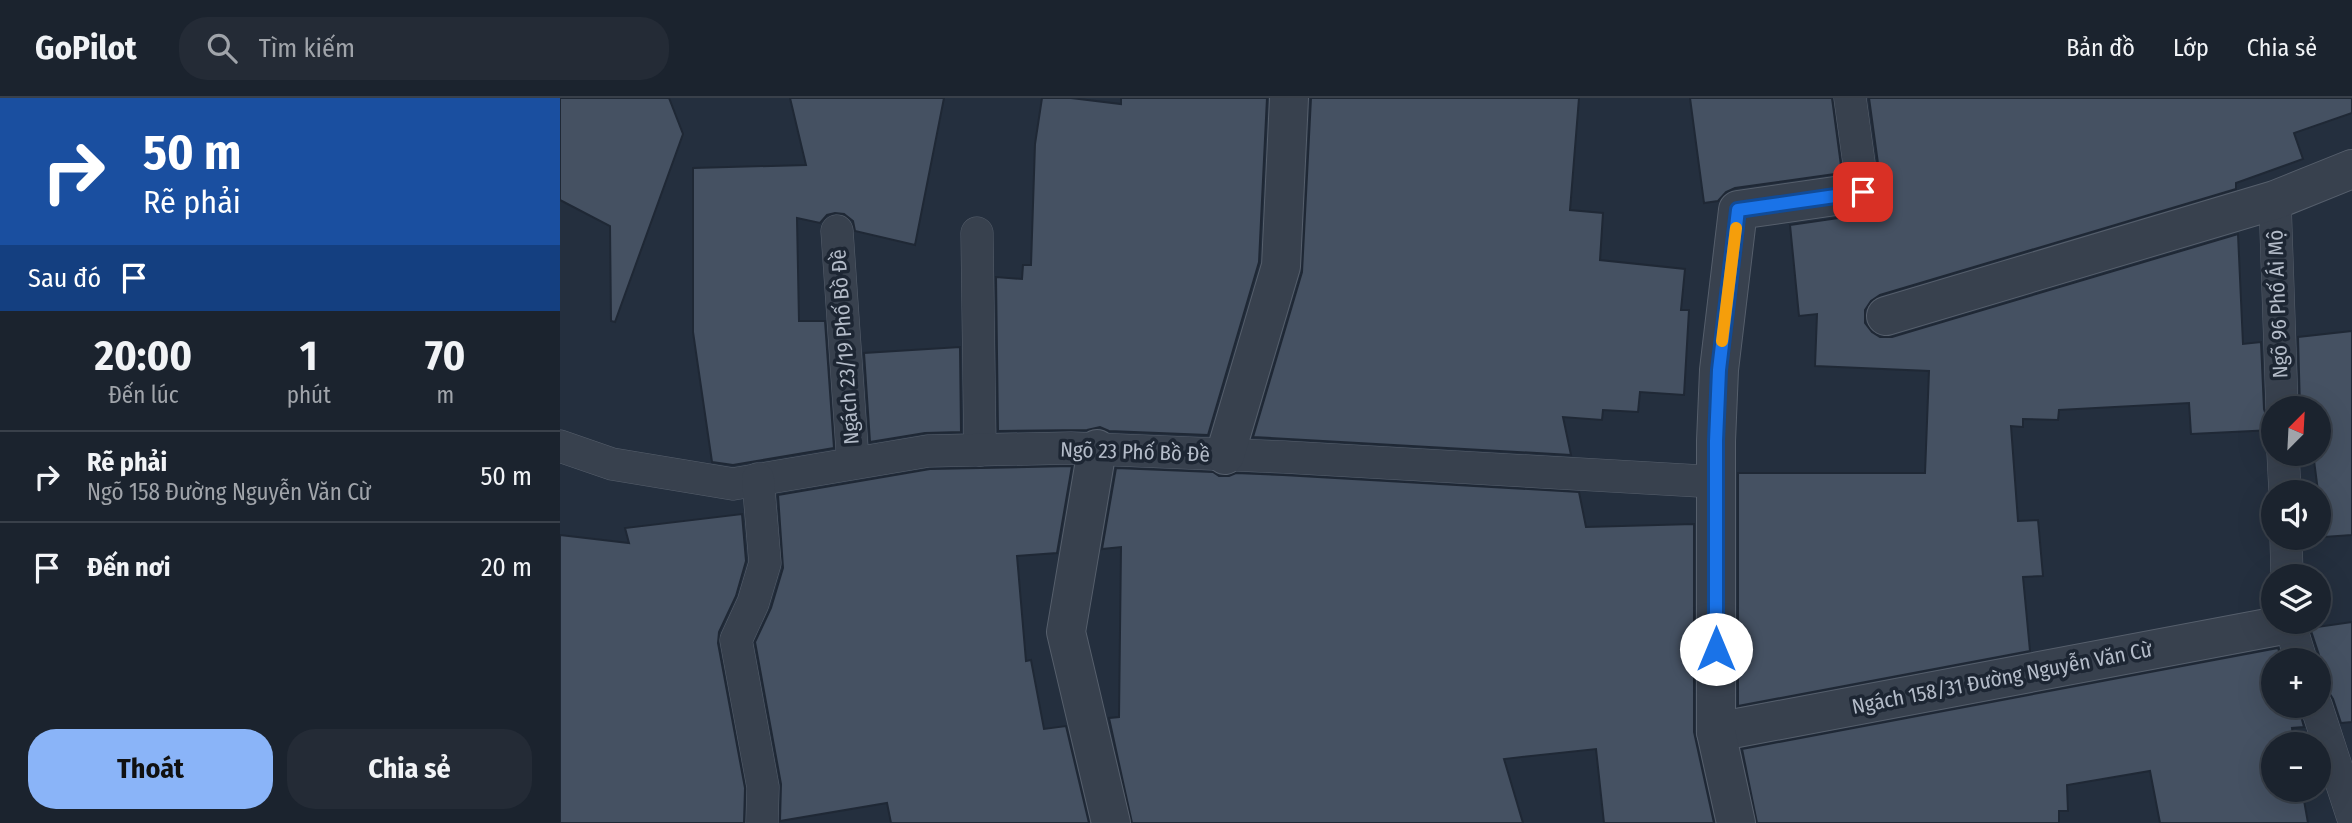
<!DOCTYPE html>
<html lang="vi">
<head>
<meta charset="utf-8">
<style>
	:root { --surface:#1b232e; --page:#242b36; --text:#f1f3f6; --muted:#a0a4aa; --line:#39404a; --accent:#8ab4f8 }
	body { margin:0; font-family:"Fira Sans Condensed",sans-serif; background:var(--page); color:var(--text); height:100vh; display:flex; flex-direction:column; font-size:26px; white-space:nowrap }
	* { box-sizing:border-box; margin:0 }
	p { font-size:23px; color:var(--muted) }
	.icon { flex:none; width:38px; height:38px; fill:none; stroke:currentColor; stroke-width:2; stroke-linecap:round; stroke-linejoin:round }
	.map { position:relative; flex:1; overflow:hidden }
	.sheet { display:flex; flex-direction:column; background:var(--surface); width:560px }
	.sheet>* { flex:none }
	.banner { background:#1a4fa0; color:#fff; overflow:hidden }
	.needle { width:46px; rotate:24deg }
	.fabs { position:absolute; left:1701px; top:298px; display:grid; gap:14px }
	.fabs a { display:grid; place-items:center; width:70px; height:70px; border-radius:50%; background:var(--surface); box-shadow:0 7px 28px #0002,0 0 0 2px var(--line); font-size:35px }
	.pin { position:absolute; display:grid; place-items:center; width:60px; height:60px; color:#fff; margin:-30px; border-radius:14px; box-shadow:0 4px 10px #0006 }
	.me { position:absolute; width:77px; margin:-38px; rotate:0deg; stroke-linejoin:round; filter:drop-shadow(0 0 5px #0008) }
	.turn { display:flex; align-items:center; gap:24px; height:147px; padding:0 28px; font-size:32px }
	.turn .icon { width:91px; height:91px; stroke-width:2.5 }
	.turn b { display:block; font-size:49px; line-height:60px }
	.then { display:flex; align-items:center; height:66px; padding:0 28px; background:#0003; gap:14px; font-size:26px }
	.eta { display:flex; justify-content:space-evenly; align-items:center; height:119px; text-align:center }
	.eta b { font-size:42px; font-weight:700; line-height:49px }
	.primary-button { display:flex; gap:14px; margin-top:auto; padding:14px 28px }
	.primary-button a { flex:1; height:80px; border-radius:28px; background:var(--accent); color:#111; font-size:28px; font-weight:700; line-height:80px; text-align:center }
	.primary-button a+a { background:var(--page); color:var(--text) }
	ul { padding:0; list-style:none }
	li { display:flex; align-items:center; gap:21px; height:91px; padding:0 28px; border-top:2px solid var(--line) }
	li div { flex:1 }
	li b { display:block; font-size:26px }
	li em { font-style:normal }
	header { display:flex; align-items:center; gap:42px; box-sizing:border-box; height:98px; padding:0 35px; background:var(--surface); border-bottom:2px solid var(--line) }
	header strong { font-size:33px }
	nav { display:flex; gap:38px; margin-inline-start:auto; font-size:24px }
	.search { width:490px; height:63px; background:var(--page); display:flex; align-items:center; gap:18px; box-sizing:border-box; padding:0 24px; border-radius:28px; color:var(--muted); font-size:26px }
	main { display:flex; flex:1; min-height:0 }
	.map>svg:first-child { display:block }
	.building { fill:#455162; stroke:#1f2835; stroke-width:2 }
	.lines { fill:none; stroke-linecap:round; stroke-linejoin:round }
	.lane-casing { stroke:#565f6c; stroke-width:33 }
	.street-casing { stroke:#565f6c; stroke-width:40 }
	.lane { stroke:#38414e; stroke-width:32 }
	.street { stroke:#38414e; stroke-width:38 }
	.route-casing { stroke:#114b97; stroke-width:18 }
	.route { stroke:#1a73e8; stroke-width:12 }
	.slow { stroke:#f59e0b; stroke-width:12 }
	.labels { text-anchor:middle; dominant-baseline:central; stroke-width:7; stroke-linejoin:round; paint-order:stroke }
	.street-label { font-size:21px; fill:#b4bcc9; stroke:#1d2633 }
</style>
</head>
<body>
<header>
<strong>GoPilot</strong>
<div class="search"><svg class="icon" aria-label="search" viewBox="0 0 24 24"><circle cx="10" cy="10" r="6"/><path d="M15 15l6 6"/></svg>Tìm kiếm</div>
<nav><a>Bản đồ</a><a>Lớp</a><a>Chia sẻ</a></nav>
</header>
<main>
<section class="sheet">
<div class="banner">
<div class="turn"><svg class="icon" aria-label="right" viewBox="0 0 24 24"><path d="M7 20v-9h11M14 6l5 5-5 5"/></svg><div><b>50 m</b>Rẽ phải</div></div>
<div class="then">Sau đó<svg class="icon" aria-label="arrive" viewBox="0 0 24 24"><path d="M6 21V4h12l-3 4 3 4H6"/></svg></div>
</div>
<div class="eta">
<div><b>20:00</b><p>Đến lúc</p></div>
<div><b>1</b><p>phút</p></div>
<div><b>70</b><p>m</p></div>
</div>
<ul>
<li><svg class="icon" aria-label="right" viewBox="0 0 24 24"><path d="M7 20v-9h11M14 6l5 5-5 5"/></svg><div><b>Rẽ phải</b><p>Ngõ 158 Đường Nguyễn Văn Cừ</p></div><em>50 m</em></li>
<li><svg class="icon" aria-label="arrive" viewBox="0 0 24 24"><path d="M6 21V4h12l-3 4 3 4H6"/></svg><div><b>Đến nơi</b></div><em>20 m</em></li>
</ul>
<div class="primary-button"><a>Thoát</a><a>Chia sẻ</a></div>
</section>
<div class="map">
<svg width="1792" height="725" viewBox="0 0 1792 725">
	<rect width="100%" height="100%" fill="#242f3e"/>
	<g class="building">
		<path d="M0,0h109l14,36 -68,188 -4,-1 -1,-95 -50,-26z"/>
		<path d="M230,0h154l-29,147 -60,-14 -2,-10 -9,-7 -9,-1 -8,2 -7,8 -23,-5 2,103h26l9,127 -101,17 -21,-3 -19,-130v-164l113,-3z"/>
		<path d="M482,0h29l50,6v-6h146l-8,164 -51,173 -99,-4 -9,-4 -13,3 -89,1 -2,-154 26,2 1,-14h8l4,-121z"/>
		<path d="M751,0h268l-9,112 33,3 -3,47 85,9 -4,41h8l-5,85 -44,-3 -2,20 -35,-2 -1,10 -39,-3 8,38 -318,-18 49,-165z"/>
		<path d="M1130,0h142l10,75 -107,15 -9,4 -8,9 -14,2z"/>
		<path d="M1309,0h483v15l-58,20 9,26 -67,24v6l-356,106 -9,6 -6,9v13l7,9 8,5h12l346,-103 5,110 18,-2 3,67 3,9 6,6v6l-82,4 -2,-31 -130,7 -1,10 -35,-1v8l-12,-1 7,95 20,-1 5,56 -20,1 7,74 -292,55v-233h187l4,-102 -114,-5 2,-52 -18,2 -9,-91 76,-11 11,-5 6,-10 1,-11 -4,-10z"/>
		<path d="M1792,233v204l-28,2 -11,-84h6v-45h-19l-2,-71z"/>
		<path d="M400,249l1,85 -36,1 -55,9 -6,-89z"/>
		<path d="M512,368l-15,87 -40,3 9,105 5,-1 13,69 22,-3 23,97h-198l-4,-20 -107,18 1,-37 -26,-142 16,-34 12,-40 -5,-73 152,-26z"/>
		<path d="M556,370l97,4 6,4h10l7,-3 47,2 296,17 7,35 108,-3v208l20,91h-110l-8,-74 -92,10 19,64h-391l-23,-105 10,-1 2,-170 -19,2z"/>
		<path d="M182,416l4,47 -10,35 -17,36 -1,11 27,145 -1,35h-184v-288l69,8 -4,-15z"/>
		<path d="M1792,524v100l-11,1 -8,-24 -5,-8 -9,-4v-32l-9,-27z"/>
		<path d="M1718,550l4,12h-9v45h25l6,22 -12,1 2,16h-21v45h29l6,34h-148l-10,-52 -83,14 1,26h-9v12h-302l-15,-74z"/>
	</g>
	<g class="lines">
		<defs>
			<g id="lane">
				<path d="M1290,0l13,94"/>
				<path d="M1715,102l7,208"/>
				<path d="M277,133l16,232"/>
				<path d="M417,135l3,217"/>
				<path d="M0,348l52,18 121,20 195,-33 143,-3 213,9 433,25"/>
				<path d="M1723,355l2,39"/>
				<path d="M198,381l7,84 -12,40 -17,37 27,147 -1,36"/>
				<path d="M1726,439l1,39"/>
				<path d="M1729,523l12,39"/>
				<path d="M1756,607l36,110"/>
			</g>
			<g id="street">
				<path d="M1326,218l389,-116 77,-31"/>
				<path d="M537,351l-31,183 45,191"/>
				<path d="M665,357l56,-189 8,-168"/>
				<path d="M1156,634l573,-108"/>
				<path d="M1176,725l-20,-91v-291l3,-71 19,-160 125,-18"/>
			</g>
		</defs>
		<use href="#lane" class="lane-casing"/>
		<use href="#street" class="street-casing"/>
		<use href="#lane" class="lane"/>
		<use href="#street" class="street"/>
	</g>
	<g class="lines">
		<defs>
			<path id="route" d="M1156,551v-208l3,-71 19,-160 125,-18"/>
		</defs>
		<use href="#route" class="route-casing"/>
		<use href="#route" class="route"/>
		<path class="slow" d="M1162,243l14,-113"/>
	</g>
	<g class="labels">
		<g class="street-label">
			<text transform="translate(1718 206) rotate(-92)">Ngõ 96 Phố Ái Mộ</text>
			<text transform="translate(285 249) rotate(-94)">Ngách 23/19 Phố Bồ Đề</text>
			<text transform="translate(575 354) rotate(2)">Ngõ 23 Phố Bồ Đề</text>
			<text transform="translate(1442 580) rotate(-11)">Ngách 158/31 Đường Nguyễn Văn Cừ</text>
		</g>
	</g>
</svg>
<div class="fabs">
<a><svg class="needle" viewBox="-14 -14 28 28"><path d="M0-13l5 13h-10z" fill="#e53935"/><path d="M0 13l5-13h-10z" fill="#a0a4aa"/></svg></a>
<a><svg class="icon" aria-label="sound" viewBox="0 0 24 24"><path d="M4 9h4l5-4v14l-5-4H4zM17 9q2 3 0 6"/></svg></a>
<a><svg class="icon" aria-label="layers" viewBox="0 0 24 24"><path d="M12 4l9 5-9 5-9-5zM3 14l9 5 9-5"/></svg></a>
<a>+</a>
<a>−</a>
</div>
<div class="pin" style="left:1303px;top:94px;background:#d93025"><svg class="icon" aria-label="arrive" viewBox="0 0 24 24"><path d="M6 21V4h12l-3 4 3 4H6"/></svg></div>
<svg class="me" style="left:1156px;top:551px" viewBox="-20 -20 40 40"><circle r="19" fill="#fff"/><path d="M0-13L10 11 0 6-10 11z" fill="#1a73e8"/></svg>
</div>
</main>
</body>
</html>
